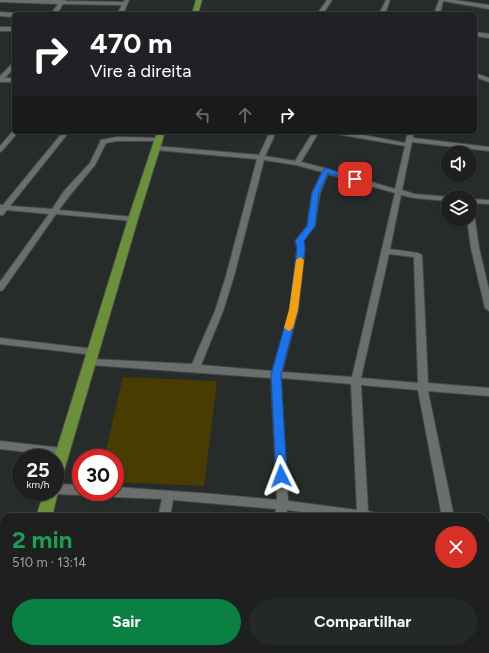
<!DOCTYPE html>
<html lang="pt">
<head>
<meta charset="utf-8">
<style>
	:root { --surface:#1d201f; --page:#252828; --text:#f1f3f6; --muted:#a0a3a4; --line:#3b3e3d; --accent:#0b8043 }
	body { margin:0; font-family:Figtree,sans-serif; background:var(--page); color:var(--text); height:100vh; display:flex; flex-direction:column; font-size:15px; white-space:nowrap }
	* { box-sizing:border-box; margin:0 }
	p { font-size:13px; color:var(--muted) }
	.icon { flex:none; width:22px; height:22px; fill:none; stroke:currentColor; stroke-width:2; stroke-linecap:round; stroke-linejoin:round }
	.map { position:relative; flex:1; overflow:hidden }
	.panel { position:absolute; left:0px; top:513px; width:489px; height:140px; display:flex; flex-direction:column; background:var(--surface); border-radius:12px 12px 0 0; box-shadow:0 1px 3px #0004,0 0 0 1px var(--line) }
	.panel>* { flex:none }
	.banner { position:absolute; left:12px; top:12px; width:465px; height:122px; border-radius:6px; box-shadow:0 1px 3px #0004,0 0 0 1px var(--line); background:#202124; color:#fff; overflow:hidden }
	.fabs { position:absolute; left:441px; top:146px; display:grid; gap:8px }
	.fabs a { display:grid; place-items:center; width:36px; height:36px; border-radius:50%; background:var(--surface); box-shadow:0 1px 3px #0004,0 0 0 1px var(--line); font-size:20px }
	.speed { position:absolute; left:12px; top:449px; display:flex; gap:8px; font-size:20px; font-weight:700; text-align:center }
	.speed>* { display:grid; place-content:center; width:52px; height:52px; border-radius:50%; background:var(--surface); box-shadow:0 1px 3px #0004,0 0 0 1px var(--line); line-height:1 }
	.speed small { font-size:10px; font-weight:400 }
	.speed .limit { border:6px solid #d22; background:#fff; color:#111 }
	.pin { position:absolute; display:grid; place-items:center; width:34px; height:34px; color:#fff; margin:-17px; border-radius:8px; box-shadow:0 2px 6px #0006 }
	.me { position:absolute; width:44px; margin:-22px; rotate:357deg; stroke-linejoin:round; filter:drop-shadow(0 0 3px #0008) }
	.turn { display:flex; align-items:center; gap:14px; height:84px; padding:0 12px; font-size:18px }
	.turn .icon { width:52px; height:52px; stroke-width:2.5 }
	.turn b { display:block; font-size:28px; line-height:34px }
	.lanes { display:flex; align-items:center; height:38px; padding:0 12px; background:#0003; justify-content:center; gap:20px; direction:ltr }
	.lanes .off { opacity:.35 }
	.round { display:grid; place-items:center; flex:none; width:42px; height:42px; border-radius:21px; background:var(--page) }
	.overview { display:flex; align-items:center; justify-content:space-between; height:68px; padding:0 12px }
	h1 { font-size:24px; font-weight:700; line-height:30px; color:#1e9e55 }
	.primary-button { display:flex; gap:8px; margin-top:auto; padding:8px 12px }
	.primary-button a { flex:1; height:46px; border-radius:24px; background:var(--accent); color:#fff; font-size:16px; font-weight:700; line-height:46px; text-align:center }
	.primary-button a+a { background:var(--page); color:var(--text) }
	.map>svg:first-child { display:block }
	.green { fill:#483c00 }
	.lines { fill:none; stroke-linecap:round; stroke-linejoin:round }
	.minor-casing { stroke:#464948; stroke-width:2 }
	.major-casing { stroke:#464948; stroke-width:2 }
	.minor { fill:#6a6e6c; fill-rule:evenodd }
	.major { fill:#6b903a; fill-rule:evenodd }
	.route { fill:#1a73e8; stroke:#114b97 }
	.slow { fill:#f59e0b }
</style>
</head>
<body>
<div class="map">
<svg width="489" height="653" viewBox="0 0 489 653">
	<rect width="100%" height="100%" fill="#272b29"/>
	<path class="green" d="M123,377l94,4 -13,105 -89,-4v-24h-11z"/>
	<g class="lines">
		<defs>
			<g id="minor">
				<path d="M0,0h65v1l58,1 2,-2h4l-6,14h-6l5,-9 -59,-1 -6,10h-6l7,-10 -58,-2z"/>
				<path d="M327,0h5l-9,14h-6z"/>
				<path d="M386,0h4l-5,14h-6z"/>
				<path d="M439,0h15l35,5v4l-46,-8 -3,13h-6z"/>
				<path d="M0,12l14,1 2,1h-2v3l-14,-1z"/>
				<rect x="0" y="27" width="14" height="4"/>
				<path d="M475,32l14,2v4l-14,-2z"/>
				<path d="M14,62v6l-9,10h9v4h-14v-6z"/>
				<path d="M475,73l14,5v4l-14,-5z"/>
				<path d="M14,130v2h4l-16,19 -2,1v-6z"/>
				<path d="M63,132h6l-59,74 42,3 12,-18 26,-28 11,-23 16,-3 44,1 1,1 -3,2h-42l-11,2 -11,22 -25,30 -11,15 74,7 4,2 -4,2 -77,-7 -53,76 -3,1v-9l49,-68 -42,-4 -4,5h-3v-10h3z"/>
				<path d="M270,132h6l-11,24 30,5 18,-29h6l-18,30 27,7 67,20 10,-43 -68,-12 -3,-2h14l57,11 3,-11h6l-1,6 76,9v4l-77,-9 -10,48 12,4 35,3 -1,4 -34,-3 -13,-3 -11,54 28,4 4,2 6,128 61,5v8l-61,-5 26,126h-12l-24,-127 -57,-5 7,126 11,3 2,3h-39l-55,-7 -1,7h-12l2,-8 -103,-9 -3,17h-12l4,-18 -47,-2 -4,-2 -2,-3h6v-5l98,7 64,6 -6,-122 -180,-13 -5,-3 5,-3 101,5 23,-53 11,-35 31,-117 -101,-9 -3,-2 3,-2 103,9zM264,160l32,5 26,7 -10,21 -5,33 -12,15 2,7 -7,63 -18,60 -71,-6 22,-54 11,-35zM328,174l67,19 -43,184 -70,-5 16,-61 7,-63 -2,-7 12,-15 5,-33zM389,254l25,3 4,126 -57,-5zM281,378l70,6 6,126 -69,-9z"/>
				<path d="M470,199l19,1v4l-19,-1z"/>
				<path d="M470,212l4,2 5,34 10,42v21l-4,-3 -14,-60 -4,-29h3z"/>
				<path d="M0,338l94,11 5,3 -5,3 -94,-11z"/>
				<path d="M0,441l62,7 4,1 1,3 -1,3 -4,1 -62,-7z"/>
				<path d="M55,484l26,1v7h5l-5,3 -26,-1 -4,-2h4z"/>
				<rect x="485" y="527" width="4" height="10"/>
				<rect x="0" y="591" width="4" height="12"/>
				<rect x="130" y="649" width="14" height="4"/>
				<path d="M247,649h14l-1,4h-14z"/>
				<rect x="366" y="649" width="14" height="4"/>
				<rect x="465" y="649" width="14" height="4"/>
			</g>
			<g id="major">
				<path d="M196,0h6l-4,14h-6z"/>
				<path d="M157,132h8l-27,87 -76,259 -2,4 -5,2 -1,-26 74,-239z"/>
				<path d="M55,487l3,5 -6,25h-16l8,-25h11z"/>
				<path d="M4,641v8h10l-1,4h-13v-10z"/>
			</g>
		</defs>
		<use href="#minor" class="minor-casing"/>
		<use href="#major" class="major-casing"/>
		<use href="#minor" class="minor"/>
		<use href="#major" class="major"/>
	</g>
	<path class="route" d="M326,168l33,11 -4,2 -27,-8 -9,20 -4,33 -11,15 1,7 -7,62 -17,65 6,101 -2,3 -4,2 -4,-2 -1,-3 -5,-101 18,-65 8,-62 -2,-7 12,-15 5,-33 11,-23z"/>
	<path class="slow" d="M300,257l4,3 -6,50 -5,18 -4,3 -5,-3 5,-18 7,-50z"/>
</svg>
<div class="fabs">
<a><svg class="icon" aria-label="sound" viewBox="0 0 24 24"><path d="M4 9h4l5-4v14l-5-4H4zM17 9q2 3 0 6"/></svg></a>
<a><svg class="icon" aria-label="layers" viewBox="0 0 24 24"><path d="M12 4l9 5-9 5-9-5zM3 14l9 5 9-5"/></svg></a>
</div>
<div class="speed"><div>25<small>km/h</small></div><div class="limit">30</div></div>
<div class="pin" style="left:355px;top:179px;background:#d93025"><svg class="icon" aria-label="arrive" viewBox="0 0 24 24"><path d="M6 21V4h12l-3 4 3 4H6"/></svg></div>
<svg class="me" style="left:281px;top:476px" viewBox="-20 -20 40 40"><path d="M0-17L14 15 0 8-14 15z" fill="#1a73e8" stroke="#fff" stroke-width="4"/></svg>
<div class="banner">
<div class="turn"><svg class="icon" aria-label="right" viewBox="0 0 24 24"><path d="M7 20v-9h11M14 6l5 5-5 5"/></svg><div><b>470 m</b>Vire à direita</div></div>
<div class="lanes"><svg class="icon off" aria-label="left" viewBox="0 0 24 24"><path d="M17 20v-9H6M10 6l-5 5 5 5"/></svg><svg class="icon off" aria-label="ahead" viewBox="0 0 24 24"><path d="M12 20V5M6 11l6-6 6 6"/></svg><svg class="icon" aria-label="right" viewBox="0 0 24 24"><path d="M7 20v-9h11M14 6l5 5-5 5"/></svg></div>
</div>
<section class="panel">
<div class="overview"><div><h1>2 min</h1><p>510 m · 13:14</p></div><a class="round" style="background:#d93025;color:#fff"><svg class="icon" aria-label="close" viewBox="0 0 24 24"><path d="M6 6l12 12M18 6L6 18"/></svg></a></div>
<div class="primary-button"><a>Sair</a><a>Compartilhar</a></div>
</section>
</div>
</body>
</html>
